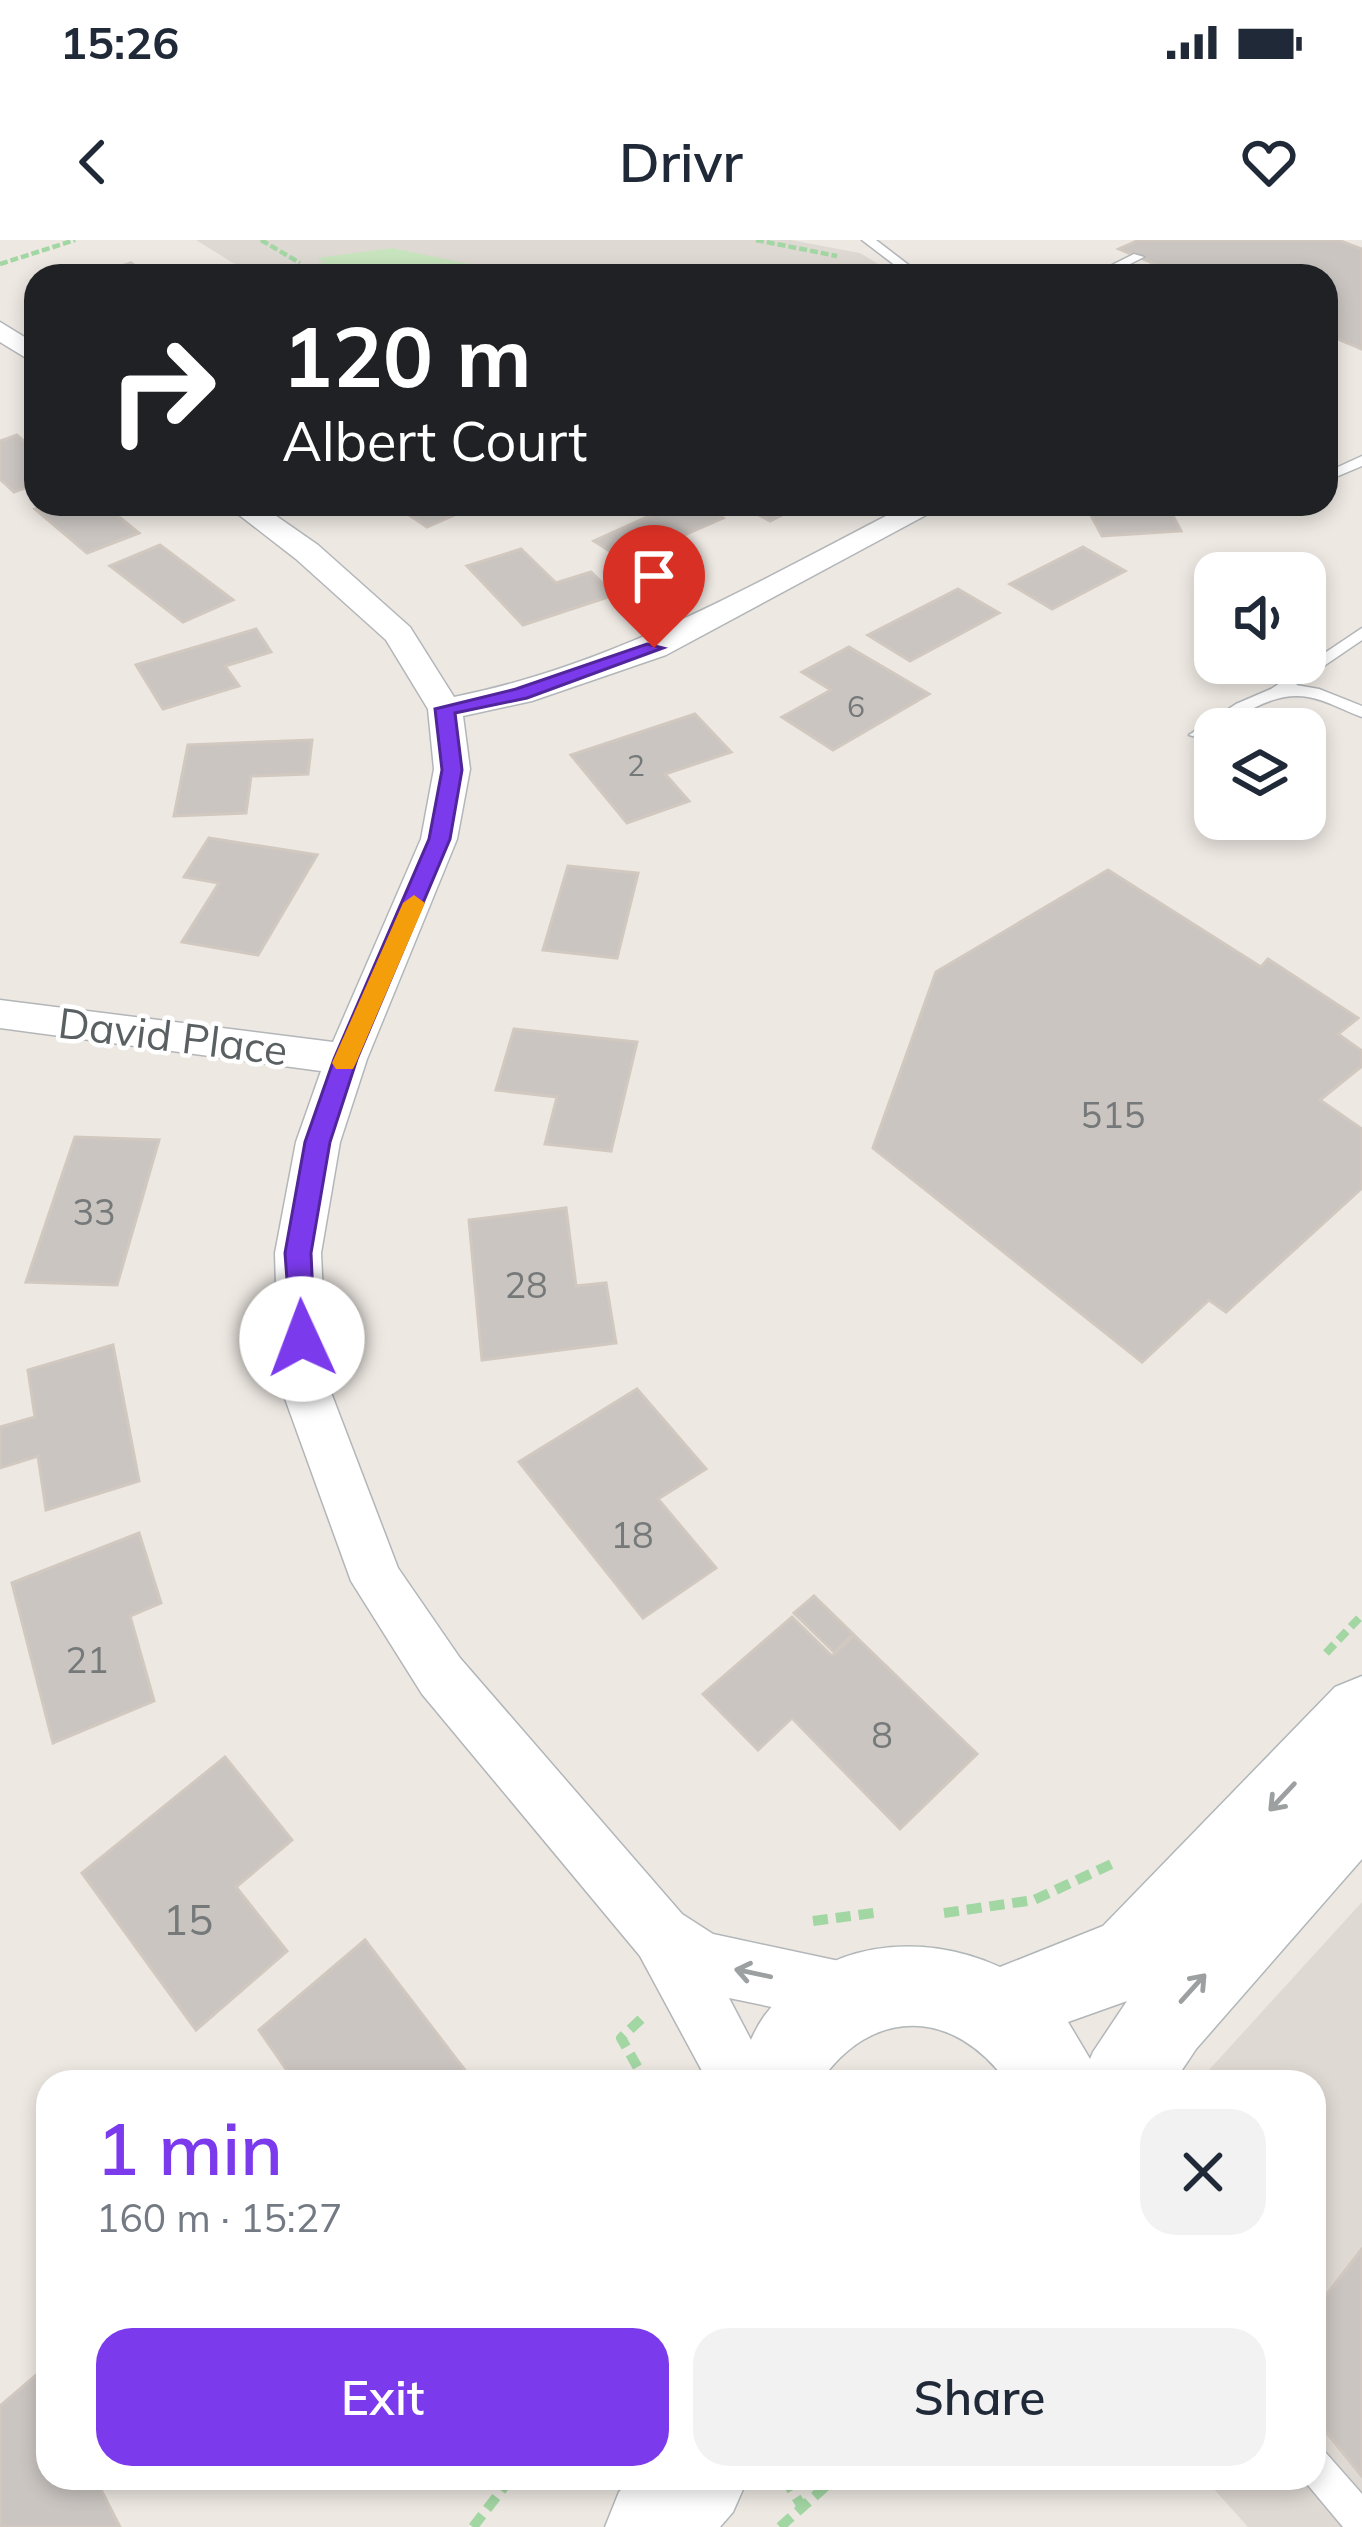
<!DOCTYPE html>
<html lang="en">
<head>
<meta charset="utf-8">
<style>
	:root { --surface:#fff; --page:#f2f2f3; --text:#1f2937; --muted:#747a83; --accent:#7c3aed }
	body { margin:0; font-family:Mulish,sans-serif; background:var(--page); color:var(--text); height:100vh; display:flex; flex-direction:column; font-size:45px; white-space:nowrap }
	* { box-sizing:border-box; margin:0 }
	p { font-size:39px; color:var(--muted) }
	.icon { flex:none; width:66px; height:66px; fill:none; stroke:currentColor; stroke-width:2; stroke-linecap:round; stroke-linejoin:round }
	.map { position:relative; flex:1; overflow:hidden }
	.drawer { position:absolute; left:36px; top:1830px; width:1290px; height:420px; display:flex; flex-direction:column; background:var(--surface); border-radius:36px; box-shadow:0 6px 18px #0003 }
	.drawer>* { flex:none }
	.banner { position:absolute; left:24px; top:24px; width:1314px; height:252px; border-radius:36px; box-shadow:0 6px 18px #0003; background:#202124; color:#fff; overflow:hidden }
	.buttons { position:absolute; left:1194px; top:312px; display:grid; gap:24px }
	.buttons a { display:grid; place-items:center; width:132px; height:132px; border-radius:24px; background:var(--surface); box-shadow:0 6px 18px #0003; font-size:60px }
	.pin { position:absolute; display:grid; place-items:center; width:102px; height:102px; color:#fff; margin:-123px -51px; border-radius:50% 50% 50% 0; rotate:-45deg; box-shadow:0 0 12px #0007 }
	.pin .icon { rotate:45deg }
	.me { position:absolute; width:132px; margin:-66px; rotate:358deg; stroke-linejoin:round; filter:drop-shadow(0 0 9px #0008) }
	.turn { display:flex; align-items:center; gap:42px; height:252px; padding:0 60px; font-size:54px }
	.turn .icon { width:156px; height:156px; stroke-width:2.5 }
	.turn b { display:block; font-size:84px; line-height:102px }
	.round { display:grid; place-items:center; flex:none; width:126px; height:126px; border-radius:36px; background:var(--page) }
	.summary { display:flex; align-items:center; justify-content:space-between; height:204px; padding:0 60px }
	h1 { font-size:72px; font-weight:600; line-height:90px; color:var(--accent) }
	.button { display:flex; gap:24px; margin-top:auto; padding:24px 60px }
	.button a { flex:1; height:138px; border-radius:36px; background:var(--accent); color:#fff; font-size:48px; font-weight:600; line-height:138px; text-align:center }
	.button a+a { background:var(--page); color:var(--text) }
	.status { display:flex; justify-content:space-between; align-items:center; height:84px; padding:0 60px; background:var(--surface); direction:ltr }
	.status svg { height:33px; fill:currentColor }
	header { display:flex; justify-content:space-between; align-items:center; height:156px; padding:0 60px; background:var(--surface); font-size:54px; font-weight:600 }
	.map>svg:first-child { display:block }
	.education { fill:#dfd9d3 }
	.green { fill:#c7e4be }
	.building { fill:#cac5c1; stroke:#d1c8c0; stroke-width:3 }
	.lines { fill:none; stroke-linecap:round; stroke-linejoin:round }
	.service-casing { stroke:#b3b6b9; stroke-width:3 }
	.minor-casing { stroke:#b3b6b9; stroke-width:3 }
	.secondary-casing { stroke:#b1b7b9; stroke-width:3 }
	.path-far2 { stroke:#a2d6a3; stroke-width:4.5; stroke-dasharray:8 3; stroke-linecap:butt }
	.path-far1 { stroke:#a2d6a3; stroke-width:8; stroke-dasharray:12 6; stroke-linecap:butt }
	.path { stroke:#a2d6a3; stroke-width:10; stroke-dasharray:15 8; stroke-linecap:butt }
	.service { fill:#fff; fill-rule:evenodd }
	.minor { fill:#fff; fill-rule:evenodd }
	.secondary { fill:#fff; fill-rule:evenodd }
	.oneway { stroke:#9ca0a1 }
	.route { fill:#7c3aed; stroke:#51269a; stroke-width:3 }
	.slow { fill:#f59e0b }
	.labels { text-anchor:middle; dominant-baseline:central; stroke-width:9; stroke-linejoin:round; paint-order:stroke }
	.far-number-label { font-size:30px; fill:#76797a }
	.number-label { font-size:36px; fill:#76797a }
	.street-label { font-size:42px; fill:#5a6062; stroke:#fff }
	.near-number-label { font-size:42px; fill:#76797a }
</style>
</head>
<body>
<div class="status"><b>15:26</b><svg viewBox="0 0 49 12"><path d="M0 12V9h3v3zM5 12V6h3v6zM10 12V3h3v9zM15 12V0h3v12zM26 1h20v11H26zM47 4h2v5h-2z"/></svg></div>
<header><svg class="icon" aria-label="back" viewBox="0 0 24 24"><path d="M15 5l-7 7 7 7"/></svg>Drivr<svg class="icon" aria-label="heart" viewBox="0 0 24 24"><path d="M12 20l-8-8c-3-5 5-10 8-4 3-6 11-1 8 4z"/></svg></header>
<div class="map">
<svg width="1362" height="2287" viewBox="0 0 1362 2287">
	<rect width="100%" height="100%" fill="#ede8e2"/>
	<g class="education">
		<path d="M196,0h595l69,13 38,23h-644z"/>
		<path d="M1362,1662v625h-114l-44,-49h110v-396h-116z"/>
	</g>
	<path class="green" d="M392,8l82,17 27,11h-193l-9,-6 25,-8 -7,-4z"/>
	<g class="building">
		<path d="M1139,0h199l24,9v100l-36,-15v-58h-142l-65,-27z"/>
		<path d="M131,23l18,12 -58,1z"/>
		<path d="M17,195l19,17v32l-22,8 -14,-13v-38z"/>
		<path d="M47,264h56l36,29 -52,20 -52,-44z"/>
		<path d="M393,264h86l-52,23z"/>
		<path d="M676,264h24l23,14 -50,22 26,16 -47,22 -58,-37z"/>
		<path d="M739,264h53l6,3 -28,14z"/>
		<path d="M1085,264h51l6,10 29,-2 10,19 -79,5z"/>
		<path d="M160,305l73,55 -50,22 -73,-56z"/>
		<path d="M1083,307l42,24 -73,38 -42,-25z"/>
		<path d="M521,309l35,34 35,-11 23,23 -91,30 -56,-59z"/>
		<path d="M958,349l41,24 -89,48 -42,-26z"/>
		<path d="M256,389l15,23 -46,14 14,20 -76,23 -27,-44z"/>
		<path d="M849,407l80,47 -96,56 -51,-33 49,-27 -29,-18z"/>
		<path d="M695,474l36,38 -66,22 24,27 -62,22 -56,-68z"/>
		<path d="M312,500l-4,34 -57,2 -5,37 -72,3 14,-71z"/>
		<path d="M209,598l108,17 -59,100 -76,-13 37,-59 -35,-6z"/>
		<path d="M568,626l70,7 -21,85 -74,-8z"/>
		<path d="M1108,630l153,97 7,-8 90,59 -20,16 24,17v15l-42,34 42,29v59l-136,124 -17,-12 -67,62 -269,-214 63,-176z"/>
		<path d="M514,789l123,13 -26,109 -66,-7 12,-47 -61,-7z"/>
		<path d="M75,897l84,3 -42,145 -91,-3z"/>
		<path d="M566,968l10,78 30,-3 10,60 -134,17 -13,-140z"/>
		<path d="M113,1105l26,136 -93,29 -8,-54 -38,12v-41l35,-10 -7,-47z"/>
		<path d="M637,1149l69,80 -48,30 58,69 -73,50 -124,-156z"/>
		<path d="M139,1293l22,70 -31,13 24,85 -101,42 -41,-160z"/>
		<path d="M814,1356l39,38 -19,18 -40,-39z"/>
		<path d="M792,1377l40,39 22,-21 123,119 -77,75 -108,-111 -34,32 -55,-56z"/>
		<path d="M225,1517l67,83 -56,47 51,64 -91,79 -114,-157z"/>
		<path d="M365,1700l109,142h-179l-36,-52z"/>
		<path d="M1362,2009v227l-48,-59v-106z"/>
		<path d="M1362,2009v227l-48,-59v-106z"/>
		<path d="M41,2131l7,14v93h47l25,49h-120v-121z"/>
	</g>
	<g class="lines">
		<defs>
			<g id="service">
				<path d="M862,0h14l47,36h-14z"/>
				<path d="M1134,14l10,3 -38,19h-16z"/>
				<path d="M1362,216v10l-24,10 -12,-4v-9l12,4z"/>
				<path d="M1362,388v12l-66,45 23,4 43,17v11c-18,-6 -35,-17 -54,-20 -39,-7 -76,25 -104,42l-15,-4 47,-31 35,-15z"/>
				<path d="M1314,2207l12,6 36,41v33h-19l-41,-49h12z"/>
			</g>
			<g id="minor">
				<path d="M0,82l36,22v20l-36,-22z"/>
				<path d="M225,264h34l59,41 92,82 44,70c165,-33 307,-117 455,-193l32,3 -275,148 -134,46 -69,15 7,53 -13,70 -90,220 -27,83 -19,111 6,129 71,186 62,90 222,256 31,20 140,30 21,9 9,21 -9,21 -21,9 -124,-26 44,84h-65l-68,-126 -218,-262 -71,-113 -72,-199 -4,-129 21,-111 25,-71 -321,-43v-28l333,42 88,-203 13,-70 -6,-60 -42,-69 -90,-81z"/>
			</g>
			<g id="secondary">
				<path d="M1362,1436v183l-166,190 -22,33h-167c-53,-74 -135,-76 -187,0h-86c9,-22 17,-48 31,-67 56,-74 155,-85 235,-48l103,-41 232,-239zM1127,1761l-34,51 -3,7 -22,-37z"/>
				<path d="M632,2238h116l-15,34 -13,15h-115l14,-35z"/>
			</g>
		</defs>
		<use href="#service" class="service-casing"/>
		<use href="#minor" class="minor-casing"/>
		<use href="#secondary" class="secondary-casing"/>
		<g class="path-far2">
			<path d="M261,0l39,23"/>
			<path d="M756,0l81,16"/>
			<path d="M0,24l75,-24"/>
		</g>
		<path class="path-far1" d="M1326,1413l36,-38"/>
		<g class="path">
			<path d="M944,1673l90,-13 82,-38"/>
			<path d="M813,1681l68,-9"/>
			<path d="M641,1779l-20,19 25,44"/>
			<path d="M784,2238l17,27"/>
			<path d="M473,2287l38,-49"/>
			<path d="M780,2287l55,-49"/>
		</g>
		<use href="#service" class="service"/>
		<use href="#minor" class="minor"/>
		<use href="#secondary" class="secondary"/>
	</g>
	<defs><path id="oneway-shaft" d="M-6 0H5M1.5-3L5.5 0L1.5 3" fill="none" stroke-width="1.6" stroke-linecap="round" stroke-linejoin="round" transform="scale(3)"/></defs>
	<g class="oneway">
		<use href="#oneway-shaft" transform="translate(1282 1557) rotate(133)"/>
		<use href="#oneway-shaft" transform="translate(753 1733) rotate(-168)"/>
		<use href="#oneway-shaft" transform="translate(1193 1748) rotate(-48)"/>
	</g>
	<path class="route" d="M647,404l16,4 -136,50 -72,15 7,57 -12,69 -93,220 -27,83 -19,111 4,86 -4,8h-19l-7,-94 20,-111 29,-83 95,-220 13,-69 -7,-61 81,-20z"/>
	<path class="slow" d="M414,655l11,8 -69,160 -3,6h-17l-4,-6 71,-160z"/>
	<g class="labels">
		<g class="far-number-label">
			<text x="856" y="466">6</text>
			<text x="636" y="525">2</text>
		</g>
		<g class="number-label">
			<text x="1113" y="874">515</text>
			<text x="94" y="971">33</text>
			<text x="526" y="1044">28</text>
			<text x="632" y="1294">18</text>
			<text x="87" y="1419">21</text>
			<text x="882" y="1494">8</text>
		</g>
		<g class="street-label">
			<text transform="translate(173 796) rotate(7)">David Place</text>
		</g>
		<g class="near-number-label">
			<text x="188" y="1679">15</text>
		</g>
	</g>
</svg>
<div class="buttons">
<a><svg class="icon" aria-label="sound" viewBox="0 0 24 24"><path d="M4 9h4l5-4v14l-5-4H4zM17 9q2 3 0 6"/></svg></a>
<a><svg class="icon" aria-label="layers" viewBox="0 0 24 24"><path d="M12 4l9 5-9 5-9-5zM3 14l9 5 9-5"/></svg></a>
</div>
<div class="pin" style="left:654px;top:408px;background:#d93025"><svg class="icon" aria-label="arrive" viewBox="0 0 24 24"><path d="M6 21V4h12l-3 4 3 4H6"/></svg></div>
<svg class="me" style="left:302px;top:1099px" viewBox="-20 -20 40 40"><circle r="19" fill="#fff"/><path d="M0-13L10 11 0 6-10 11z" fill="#7c3aed"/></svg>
<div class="banner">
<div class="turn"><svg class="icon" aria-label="right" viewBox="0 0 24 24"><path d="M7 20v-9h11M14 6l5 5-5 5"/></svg><div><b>120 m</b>Albert Court</div></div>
</div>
<section class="drawer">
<div class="summary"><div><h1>1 min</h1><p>160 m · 15:27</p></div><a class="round"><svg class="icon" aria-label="close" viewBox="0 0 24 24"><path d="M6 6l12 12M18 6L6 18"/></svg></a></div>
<div class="button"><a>Exit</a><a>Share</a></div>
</section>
</div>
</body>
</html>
